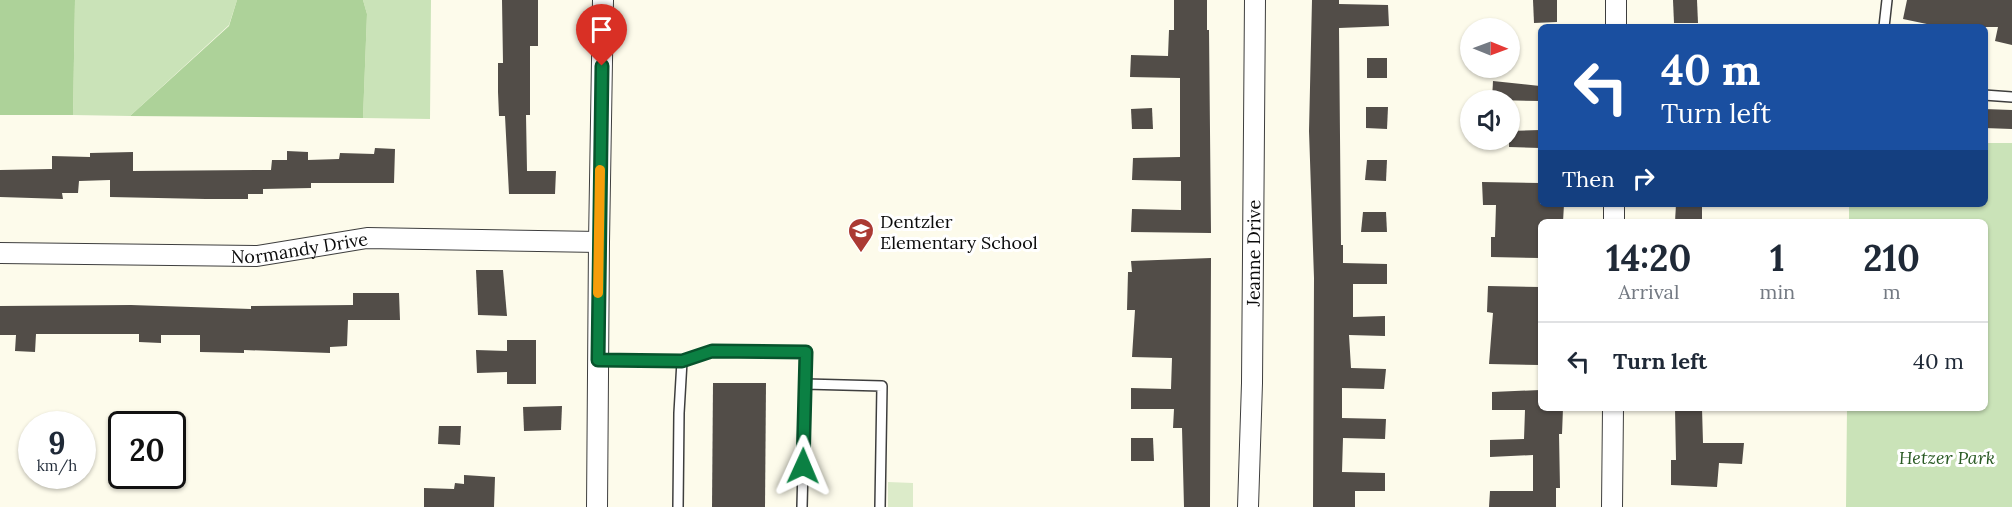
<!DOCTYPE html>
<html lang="en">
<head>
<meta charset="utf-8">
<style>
	:root { --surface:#fff; --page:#f2f2f3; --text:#1f2937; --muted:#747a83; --line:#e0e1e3 }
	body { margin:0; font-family:Lora,serif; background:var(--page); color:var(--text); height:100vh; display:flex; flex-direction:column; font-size:22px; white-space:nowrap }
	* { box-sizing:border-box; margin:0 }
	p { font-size:20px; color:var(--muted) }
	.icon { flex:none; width:33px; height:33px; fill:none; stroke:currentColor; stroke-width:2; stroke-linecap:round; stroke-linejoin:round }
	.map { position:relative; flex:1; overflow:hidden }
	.panel { position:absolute; left:1538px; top:219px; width:450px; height:192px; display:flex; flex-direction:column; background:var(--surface); border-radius:9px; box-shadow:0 2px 4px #0004 }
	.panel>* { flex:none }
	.top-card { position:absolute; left:1538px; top:24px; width:450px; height:183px; border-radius:9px; box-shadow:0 2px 4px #0004; background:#1a4fa0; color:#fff; overflow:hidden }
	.needle { width:39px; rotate:91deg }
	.fabs { position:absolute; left:1460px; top:18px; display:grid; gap:12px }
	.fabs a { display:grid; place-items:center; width:60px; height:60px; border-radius:50%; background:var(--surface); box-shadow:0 2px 4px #0004; font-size:30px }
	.speed { position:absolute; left:18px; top:411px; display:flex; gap:12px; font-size:30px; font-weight:700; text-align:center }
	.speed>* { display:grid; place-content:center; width:78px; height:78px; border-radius:50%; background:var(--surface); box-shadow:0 2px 4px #0004; line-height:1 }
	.speed small { font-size:15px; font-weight:400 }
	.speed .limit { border:3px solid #111; border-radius:9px; background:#fff; color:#111 }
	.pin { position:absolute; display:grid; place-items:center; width:51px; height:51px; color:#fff; margin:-62px -26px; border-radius:50% 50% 50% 0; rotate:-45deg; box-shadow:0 0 6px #0007 }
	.pin .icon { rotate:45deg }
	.me { position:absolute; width:66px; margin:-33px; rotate:1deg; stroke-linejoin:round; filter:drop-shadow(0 0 4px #0008) }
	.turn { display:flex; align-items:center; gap:21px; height:126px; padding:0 24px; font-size:27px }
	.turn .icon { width:78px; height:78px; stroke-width:2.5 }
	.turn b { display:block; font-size:42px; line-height:51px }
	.then { display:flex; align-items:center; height:57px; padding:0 24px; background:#0003; gap:12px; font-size:22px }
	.eta { display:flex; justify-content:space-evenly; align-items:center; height:102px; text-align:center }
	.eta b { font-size:36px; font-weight:700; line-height:42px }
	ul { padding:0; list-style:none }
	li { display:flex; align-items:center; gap:18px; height:78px; padding:0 24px; border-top:2px solid var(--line) }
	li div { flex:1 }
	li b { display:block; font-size:22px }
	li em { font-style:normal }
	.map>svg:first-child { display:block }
	.green { fill:#cae3b8 }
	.forest { fill:#add299 }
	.pitch { fill:#dcebc9 }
	.building { fill:#524d48 }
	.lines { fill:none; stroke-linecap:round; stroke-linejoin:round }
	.lane-casing { stroke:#3e3e3e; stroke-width:12 }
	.street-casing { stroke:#3e3e3e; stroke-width:22 }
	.lane { stroke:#fff; stroke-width:9 }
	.street { stroke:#fff; stroke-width:20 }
	.route-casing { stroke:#07532c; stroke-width:15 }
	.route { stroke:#0b8043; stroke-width:10 }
	.slow { stroke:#f59e0b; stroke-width:10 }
	.labels { text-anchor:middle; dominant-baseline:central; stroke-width:6; stroke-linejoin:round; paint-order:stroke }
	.poi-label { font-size:18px; fill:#0b0b0b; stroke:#fff; text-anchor:start }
	.street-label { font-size:18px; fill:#0b0b0b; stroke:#fff }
	.park-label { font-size:18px; font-style:italic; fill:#295a23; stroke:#fff }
</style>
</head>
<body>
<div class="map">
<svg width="2012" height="507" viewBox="0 0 2012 507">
	<rect width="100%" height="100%" fill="#fdfbeb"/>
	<g class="green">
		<path d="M75,0h162l-8,25 -99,91 -57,-1z"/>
		<path d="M363,0h68l-1,119 -67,-1 4,-104z"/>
		<path d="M1985,143h27v364h-166l1,-99h137v-186h-135v-18h135z"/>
	</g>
	<g class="forest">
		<path d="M0,0h75l-2,115h-73z"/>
		<path d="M237,0h126l4,14 -4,104 -233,-2 99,-90z"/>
	</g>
	<path class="pitch" d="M888,482l25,1v24h-25z"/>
	<g class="building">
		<path d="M502,0h36v46h-8v69h-4l1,56h29l-1,23h-46l-4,-78h-6l-1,-24v-29h5z"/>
		<path d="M1174,0h33v30h2l2,203 -80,-1 1,-23 49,1v-29l-49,-1 1,-22 47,-1v-79l-50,-1 1,-22 37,1 1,-26h5z"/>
		<path d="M1312,0h27v4l49,1 1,21 -50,2 2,217h2v18l44,1v20h-34v33l32,-1v20l-36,-1 2,33 35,1 -2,20 -42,-1v30l44,1 -1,20 -42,-1 -1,34 43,1v18h-30v16h-42l1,-229 -5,-147z"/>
		<path d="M1533,0h24v22l-23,1z"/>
		<path d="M1673,0h24l1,23h-24z"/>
		<path d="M1907,0h105v45l-17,-4 3,-14h-57l-38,-8z"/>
		<rect x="1367" y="58" width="20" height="20"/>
		<path d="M1493,81l47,5v15l-48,-1z"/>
		<path d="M1366,107h22l-1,22 -21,-1z"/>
		<path d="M1152,108l1,21h-21l-1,-20z"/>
		<path d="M1984,109l28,1v19l-28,-1z"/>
		<path d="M1540,130v18l-31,-1v-16z"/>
		<path d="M375,148l20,1 -1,34h-83v5l-48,1v5h-15v5h-42l-96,-2v-17l-31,1 -1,12h-16l1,6 -63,-2v-27l52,-1v-13l38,1v-4l43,-1v19l138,-1 1,-10h15v-9l21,1v8l31,-1 1,-6 34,1z"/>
		<path d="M1367,160h20l-1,21 -21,-1z"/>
		<path d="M1482,182l58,1v21h24l-1,18h-23v36l-49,-1v-20h4l1,-32h-13z"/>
		<path d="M1676,204h26v18h-27z"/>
		<path d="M1363,212h23l1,20h-26z"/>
		<path d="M1211,258l-1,249h-26l-2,-79h-9l1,-19h-43v-21l40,1 1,-31 -40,-1 3,-47h-8l1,-38h4l-1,-11z"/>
		<path d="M476,270h27l4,46 -29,-1z"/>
		<path d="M1488,286l52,1v78l-51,-1 4,-51 -6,-1z"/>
		<path d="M353,293h46l1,27h-52l-1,26 -17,1v6l-86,-3v3l-44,-1v-17h-39v8l-22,-1v-8h-103l-1,18 -20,-1 1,-16h-16v-29l131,-1 120,4v-3l102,-1z"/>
		<path d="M507,340h29v44h-29v-12l-30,1 -1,-23 31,1z"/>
		<path d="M713,383h53l-1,124h-53z"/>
		<path d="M1540,390v18h23l-1,26h-3l1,54h-4v19h-67l1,-16h43v-36l-43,2v-17l34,-1 1,-29h-33v-18z"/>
		<path d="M562,406l-1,24 -37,1 -1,-24z"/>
		<path d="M1675,408h27l1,35h41l-2,21 -23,-1 -2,24 -46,-2v-25h5z"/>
		<path d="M439,426h22l-1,19 -22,-1z"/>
		<path d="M1131,438h22l1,23h-23z"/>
		<path d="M464,475l31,2 -1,30h-70v-19l30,1 1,-6 9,1z"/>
	</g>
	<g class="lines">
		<defs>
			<g id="lane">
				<path d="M1884,27l3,-27"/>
				<path d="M1984,95l28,2"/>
				<path d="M598,360l84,1 30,-10 94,1 -1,32"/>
				<path d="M678,507l1,-94 3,-52"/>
				<path d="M802,507l3,-123 77,2 -2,121"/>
			</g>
			<g id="street">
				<path d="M1616,27v-27"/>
				<path d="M1614,222v-18"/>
				<path id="s1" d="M0,253l257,3 110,-18 232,4"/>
				<path d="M597,507l2,-265 4,-242"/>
				<path id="s2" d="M1248,507l4,-124 3,-383"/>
				<path d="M1612,507l1,-99"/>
			</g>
		</defs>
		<use href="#lane" class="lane-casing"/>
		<use href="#street" class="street-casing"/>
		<use href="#lane" class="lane"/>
		<use href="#street" class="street"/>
	</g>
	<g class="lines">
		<defs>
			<path id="route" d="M602,66l-4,294 84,1 30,-10 94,1 -3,114"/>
		</defs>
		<use href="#route" class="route-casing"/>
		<use href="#route" class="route"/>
		<path class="slow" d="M598,293l2,-123"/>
	</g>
	<defs>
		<symbol id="school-pin" viewBox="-11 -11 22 30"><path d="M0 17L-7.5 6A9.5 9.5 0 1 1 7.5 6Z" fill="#ab3a33" stroke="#fff"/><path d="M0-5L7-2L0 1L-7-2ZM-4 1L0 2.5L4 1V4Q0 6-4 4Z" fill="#fff"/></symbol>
	</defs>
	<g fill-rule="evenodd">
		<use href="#school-pin" x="846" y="216" width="30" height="40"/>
	</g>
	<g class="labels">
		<g class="poi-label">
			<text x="880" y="221">Dentzler<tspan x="880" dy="21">Elementary School</tspan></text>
		</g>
		<g class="street-label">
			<text stroke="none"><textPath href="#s1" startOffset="300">Normandy Drive</textPath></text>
			<text stroke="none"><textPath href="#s2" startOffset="254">Jeanne Drive</textPath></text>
		</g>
		<g class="park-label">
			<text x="1947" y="457">Hetzer Park</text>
		</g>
	</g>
</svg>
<div class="fabs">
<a><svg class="needle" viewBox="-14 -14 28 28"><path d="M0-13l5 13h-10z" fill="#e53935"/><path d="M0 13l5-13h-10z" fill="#747a83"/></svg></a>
<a><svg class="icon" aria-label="sound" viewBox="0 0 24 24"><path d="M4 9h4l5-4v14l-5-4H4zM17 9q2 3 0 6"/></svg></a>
</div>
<div class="speed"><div>9<small>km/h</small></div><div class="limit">20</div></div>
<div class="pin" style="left:602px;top:66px;background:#d93025"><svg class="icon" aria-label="arrive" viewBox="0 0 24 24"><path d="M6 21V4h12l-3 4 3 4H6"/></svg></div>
<svg class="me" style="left:803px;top:466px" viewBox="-20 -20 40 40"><path d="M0-17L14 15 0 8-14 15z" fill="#0b8043" stroke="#fff" stroke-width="4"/></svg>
<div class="top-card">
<div class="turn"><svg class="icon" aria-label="left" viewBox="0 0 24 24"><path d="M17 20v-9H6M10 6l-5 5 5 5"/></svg><div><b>40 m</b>Turn left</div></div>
<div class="then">Then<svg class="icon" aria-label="right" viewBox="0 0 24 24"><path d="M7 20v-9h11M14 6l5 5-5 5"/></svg></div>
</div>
<section class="panel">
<div class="eta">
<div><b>14:20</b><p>Arrival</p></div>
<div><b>1</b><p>min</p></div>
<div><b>210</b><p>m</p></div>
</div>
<ul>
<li><svg class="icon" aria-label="left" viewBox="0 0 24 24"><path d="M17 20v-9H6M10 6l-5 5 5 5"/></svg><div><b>Turn left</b></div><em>40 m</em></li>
</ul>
</section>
</div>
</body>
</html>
